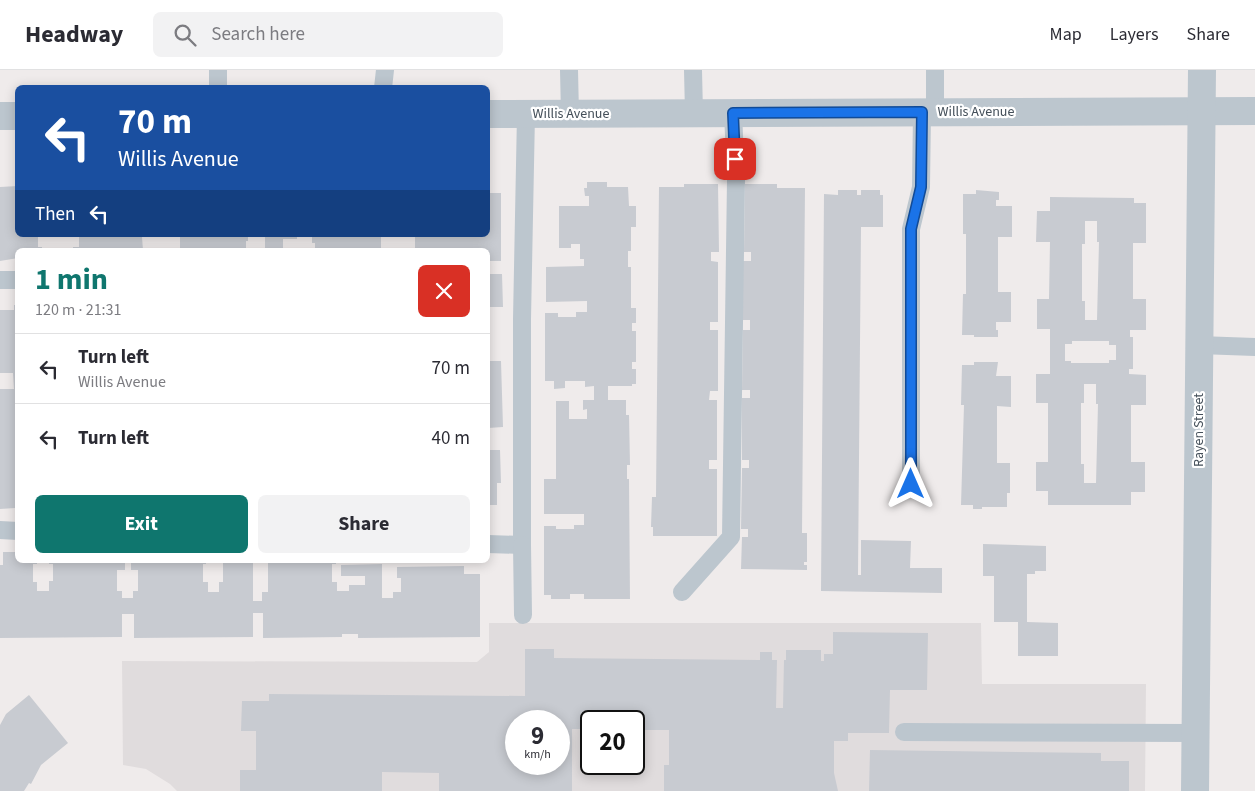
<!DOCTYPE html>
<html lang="en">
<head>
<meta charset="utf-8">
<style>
	:root { --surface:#fff; --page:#f2f2f3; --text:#2b2b33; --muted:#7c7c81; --line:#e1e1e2; --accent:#0f766e }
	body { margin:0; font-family:"Source Sans 3",sans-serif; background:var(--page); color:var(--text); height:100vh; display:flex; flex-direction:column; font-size:19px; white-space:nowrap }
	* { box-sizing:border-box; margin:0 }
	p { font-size:16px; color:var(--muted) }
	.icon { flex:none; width:28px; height:28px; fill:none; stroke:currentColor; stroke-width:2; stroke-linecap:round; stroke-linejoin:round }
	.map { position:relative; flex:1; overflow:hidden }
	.panel { position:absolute; left:15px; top:178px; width:475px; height:315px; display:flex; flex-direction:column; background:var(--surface); border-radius:8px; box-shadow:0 2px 12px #0003 }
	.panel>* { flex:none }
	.hud { position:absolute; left:15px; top:15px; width:475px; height:152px; border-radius:8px; box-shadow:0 2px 12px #0003; background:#1a4fa0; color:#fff; overflow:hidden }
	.speed { position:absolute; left:505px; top:640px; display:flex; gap:10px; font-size:25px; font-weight:700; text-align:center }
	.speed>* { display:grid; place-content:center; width:65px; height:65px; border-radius:50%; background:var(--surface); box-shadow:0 2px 12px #0003; line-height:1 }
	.speed small { font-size:12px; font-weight:400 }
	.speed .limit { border:2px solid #111; border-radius:8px; background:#fff; color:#111 }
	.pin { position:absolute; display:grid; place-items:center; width:42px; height:42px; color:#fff; margin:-21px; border-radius:10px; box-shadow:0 2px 8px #0006 }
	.me { position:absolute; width:55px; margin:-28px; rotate:0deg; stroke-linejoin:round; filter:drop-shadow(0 0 4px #0008) }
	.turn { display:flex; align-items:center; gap:18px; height:105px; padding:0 20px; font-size:22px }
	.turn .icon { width:65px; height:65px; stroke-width:2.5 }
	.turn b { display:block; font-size:35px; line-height:42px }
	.then { display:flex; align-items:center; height:48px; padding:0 20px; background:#0003; gap:10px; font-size:19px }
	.round { display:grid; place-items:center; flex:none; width:52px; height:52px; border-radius:8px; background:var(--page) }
	.headline { display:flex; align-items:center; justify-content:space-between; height:85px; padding:0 20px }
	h1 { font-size:30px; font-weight:700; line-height:38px; color:var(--accent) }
	.primary-button { display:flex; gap:10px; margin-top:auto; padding:10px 20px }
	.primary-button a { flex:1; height:58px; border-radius:8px; background:var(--accent); color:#fff; font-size:20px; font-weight:700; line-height:58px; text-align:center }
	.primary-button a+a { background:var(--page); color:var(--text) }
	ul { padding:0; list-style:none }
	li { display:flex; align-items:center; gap:15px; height:70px; padding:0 20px; border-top:1px solid var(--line) }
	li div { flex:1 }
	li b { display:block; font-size:19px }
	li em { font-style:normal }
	header { display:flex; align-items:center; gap:30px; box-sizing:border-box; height:70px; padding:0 25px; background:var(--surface); border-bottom:1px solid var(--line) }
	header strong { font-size:24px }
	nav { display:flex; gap:28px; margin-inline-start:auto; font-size:18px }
	.search { width:350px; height:45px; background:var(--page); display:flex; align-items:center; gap:12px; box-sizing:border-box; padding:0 18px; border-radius:8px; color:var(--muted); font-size:19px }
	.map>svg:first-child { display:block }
	.education { fill:#e0dcdd; fill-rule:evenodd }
	.building { fill:#c8cbd1; fill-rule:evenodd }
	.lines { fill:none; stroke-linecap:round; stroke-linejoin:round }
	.service { stroke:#bcc6ce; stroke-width:18 }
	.minor { stroke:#bcc6ce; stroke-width:28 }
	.tertiary { stroke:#bcc6ce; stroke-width:28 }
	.route-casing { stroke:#114b97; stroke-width:12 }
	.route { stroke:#1a73e8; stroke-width:9 }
	.labels { text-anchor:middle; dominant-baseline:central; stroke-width:4.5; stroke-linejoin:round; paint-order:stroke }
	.street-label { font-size:14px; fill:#444f59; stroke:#fff }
</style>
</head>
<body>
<header>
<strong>Headway</strong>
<div class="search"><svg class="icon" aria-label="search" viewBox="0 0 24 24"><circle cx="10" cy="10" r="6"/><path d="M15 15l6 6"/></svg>Search here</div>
<nav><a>Map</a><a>Layers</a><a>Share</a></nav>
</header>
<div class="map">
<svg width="1255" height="721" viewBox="0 0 1255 721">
	<rect width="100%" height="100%" fill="#efebeb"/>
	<path class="education" d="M489,553h492l1,61h164l-1,107h-968l-7,-7 -24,-15 -23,-4 -1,-104 355,1 12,-10zM516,651h43v43h-43zM591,651h43v43h-43z"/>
	<g class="building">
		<path d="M587,112h20v5h21l1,19h7v21h-5v24h-3v16h3v41h5v15h-4v8h4v31h-4v7h4v15h-4v2h-24v14h18v15h3l1,50h-3v14h2l1,120h-46v-5h-14v5h-19v-4h-7v-69h12v3h18v-4h10v-11h-40v-35h12v-78h13v18h18v-10l-4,1v-10h11v-14l-9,1v-6h-20v7l-11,1v-8h-9v-68h13v4h18v-5h11v-11l-41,1v-35l38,-1v-7h-4v-15h-9v4h-12v-42h30v-10h-4l-1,-8h3z"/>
		<path d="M684,114h34l1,68h-8v9l7,1v60h-8v8h8v61h-8l-1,9h8v60h-8v9h8v67h-64v-9h-2l1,-30h4l3,-310h25z"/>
		<path d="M745,114h32v4h28l-3,345h5v29h-3v3h3v5l-66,-1 1,-32h6v-8h-7l1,-61h7v-8h-7v-62h8v-8h-8l1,-60h7v-10h-7v-59h8v-9h-7z"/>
		<path d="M18,116v49h20v12h4v3h-24v8l-18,3v-74z"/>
		<path d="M838,120h19v5h4v-5h19v5h3v32h-22l-3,348h3v-35l50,1 -1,27h32v25l-121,-2 3,-397 14,1z"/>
		<path d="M976,120l23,2v8h-3v6h16v31h-14v55h13v30h-15v8h2v7h-24v-2h-12l1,-41h3v-60h-3v-40h13z"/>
		<path d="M488,123h13v68h-12l-1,-11h-73v-15h73z"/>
		<path d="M1050,127l84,1v5h12v40h-13v56h13v31h-16v7h3v32h-4v5l17,1v30h-15v57h14v30h-14v13h-83v-14h-12v-29h12v-59h-12v-29h14v-45h-13v-30h12l1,-57h-14l1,-31h13zM1085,151h12v21h2l-2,78h-12v-19h-3v-57h3zM1072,271h37v4h7v15h-7v3h-38v-2h-6v-17h7zM1084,314h12v20h2l-2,79h-12v-19h-3v-61h3z"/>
		<path d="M79,165h67v2h-4l1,13h-70v-3h6z"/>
		<path d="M180,165h76v2h-8v4h-2v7h4v2h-70z"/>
		<path d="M265,165h32v4h-14v9h4v2h-22z"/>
		<path d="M312,165h69v15h-66v-7h-3z"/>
		<path d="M490,204h12l1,33h-13v20h-2v-50h2z"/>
		<path d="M14,235h4v199h-3v4l-15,1v-120h14l-1,-16h-13v-63h14z"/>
		<path d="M490,291h11l2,66 -15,1v-63h2z"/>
		<path d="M974,292h24l-2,14h15v31l-14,-1v57h13v30h-3v14h-25v2h-9v-4h-12l3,-100h-3l1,-40h12z"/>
		<path d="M488,380h12l1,33h-4v22h-9z"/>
		<path d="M983,474l63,2v25h-11v3h-8v48l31,1v33h-40v-34h-24v-46h-11z"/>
		<path d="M3,482h15v8h19v4h-4v18h4v9h12v-10h4v-17h-4v-4h76v10h-8v21h5v7h11v-7h5v-21h-7v-10h75v4h-3v18h5v10h11v-10h4v-19h-4v-3h34v41h9v-9h6v-32h68v4h-4v18h5v9h12v-6h16v-9h-24v-11l41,-1v34h11v-6h8v-14h-4v-11l67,-1v8h16v63l-122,1v-4h-16v3l-79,1v-25h-10v24l-119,1v-24h-12v23l-122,1v-73h3z"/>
		<path d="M833,562l95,1 -1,57h-37l-1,43h-41v8h-14v32l4,18h-174v-26h5v-35h-35v-9h-43v8h-19v62h-133v-18l-57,-1v19h-142v-21h16v-39h-15l1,-30h27v-7l256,2v-47h29v9l206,2v-8h12v8h5l-1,48h7l1,-48h2v-10h35v11h3v-7h9zM516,651h43v43h-43z"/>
		<path d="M29,625l39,48 -27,22 -10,19 -2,-1 -5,8h-24v-66l6,-11z"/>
		<path d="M870,680l231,3v8h28v30h-260z"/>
	</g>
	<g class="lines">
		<g class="service">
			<path d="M569,0l1,44"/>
			<path d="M693,0l1,43"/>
			<path d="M935,0v42"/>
			<path d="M218,18v-18"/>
			<path d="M383,18l2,-18"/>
			<path d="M0,210h18"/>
			<path d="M1199,275l56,2"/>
			<path d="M911,414v-255l10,-42 1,-75"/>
			<path d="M0,460l18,1"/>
			<path d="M488,474l34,1v-226l4,-205"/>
			<path d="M522,475l1,70"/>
			<path d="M682,522l49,-55 5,-357 -3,-67"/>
			<path d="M904,662l292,1"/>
		</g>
		<g class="minor">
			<path d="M488,44l767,-3"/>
			<path d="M0,46h18"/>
		</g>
		<path class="tertiary" d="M1195,721l7,-721"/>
	</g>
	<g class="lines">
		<defs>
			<path id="route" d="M735,89l-2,-46 189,-1 -1,75 -10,42v255"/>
		</defs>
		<use href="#route" class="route-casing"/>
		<use href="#route" class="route"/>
	</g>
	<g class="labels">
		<g class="street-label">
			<text x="976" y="42">Willis Avenue</text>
			<text x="571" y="44">Willis Avenue</text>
			<text transform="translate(1199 360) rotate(-90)">Rayen Street</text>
		</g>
	</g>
</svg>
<div class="speed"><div>9<small>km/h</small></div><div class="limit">20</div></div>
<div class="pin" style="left:735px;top:89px;background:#d93025"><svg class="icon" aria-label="arrive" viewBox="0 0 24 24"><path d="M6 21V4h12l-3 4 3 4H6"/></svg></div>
<svg class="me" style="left:911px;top:414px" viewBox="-20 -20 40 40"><path d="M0-17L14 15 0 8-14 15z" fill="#1a73e8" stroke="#fff" stroke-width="4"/></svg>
<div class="hud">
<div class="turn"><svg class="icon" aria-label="left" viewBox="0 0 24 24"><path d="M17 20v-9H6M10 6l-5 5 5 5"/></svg><div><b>70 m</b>Willis Avenue</div></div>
<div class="then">Then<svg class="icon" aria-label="left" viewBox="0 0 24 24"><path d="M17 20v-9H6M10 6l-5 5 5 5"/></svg></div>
</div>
<section class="panel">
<div class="headline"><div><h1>1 min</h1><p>120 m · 21:31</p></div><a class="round" style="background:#d93025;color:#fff"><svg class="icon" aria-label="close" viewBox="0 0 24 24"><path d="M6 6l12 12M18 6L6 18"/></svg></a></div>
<ul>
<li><svg class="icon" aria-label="left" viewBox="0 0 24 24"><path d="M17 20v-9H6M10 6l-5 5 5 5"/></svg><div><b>Turn left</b><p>Willis Avenue</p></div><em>70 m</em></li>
<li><svg class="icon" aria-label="left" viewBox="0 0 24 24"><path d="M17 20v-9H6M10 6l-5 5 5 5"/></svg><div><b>Turn left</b></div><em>40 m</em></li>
</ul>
<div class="primary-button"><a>Exit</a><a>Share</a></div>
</section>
</div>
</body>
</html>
